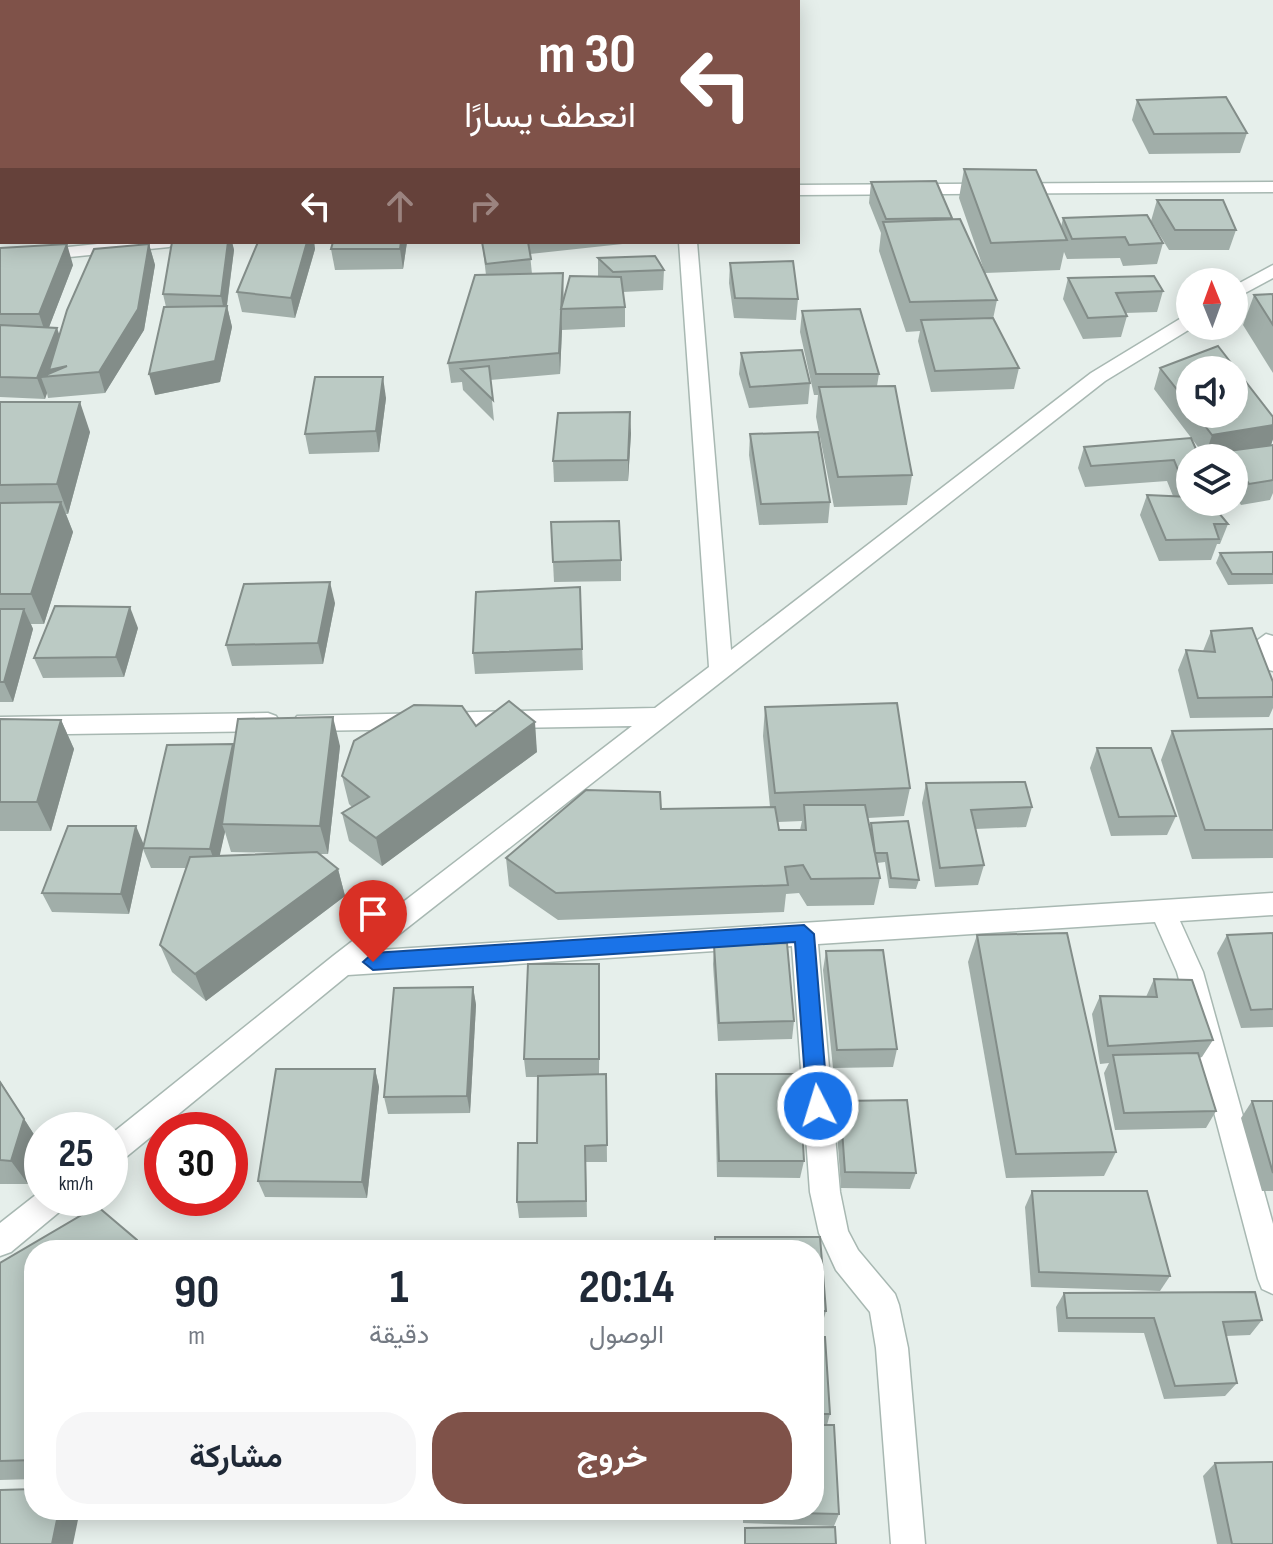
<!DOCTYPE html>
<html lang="ar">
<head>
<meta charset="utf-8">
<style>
	:root { --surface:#fff; --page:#f6f6f7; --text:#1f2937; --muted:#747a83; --accent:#7f5249 }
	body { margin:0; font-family:"Sofia Sans Condensed",Vazirmatn,sans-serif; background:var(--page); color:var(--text); direction:rtl; height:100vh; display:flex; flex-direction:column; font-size:30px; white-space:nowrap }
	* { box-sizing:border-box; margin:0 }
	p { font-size:26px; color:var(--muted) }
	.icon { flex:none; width:44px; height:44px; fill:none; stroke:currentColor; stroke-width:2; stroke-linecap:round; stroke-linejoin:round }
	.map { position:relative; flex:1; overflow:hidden; direction:ltr }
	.drawer { position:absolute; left:24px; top:1240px; width:800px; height:280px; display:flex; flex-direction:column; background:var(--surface); border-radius:32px; box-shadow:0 4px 20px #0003; direction:rtl }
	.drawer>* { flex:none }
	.guide { position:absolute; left:0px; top:0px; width:800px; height:244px; box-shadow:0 4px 20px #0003; direction:rtl; background:#7f5249; color:#fff; overflow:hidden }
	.needle { width:52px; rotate:359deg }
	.buttons { position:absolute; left:1176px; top:268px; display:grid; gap:16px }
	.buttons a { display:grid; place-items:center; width:72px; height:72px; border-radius:50%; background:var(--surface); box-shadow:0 4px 20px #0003; font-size:40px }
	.speed { position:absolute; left:24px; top:1112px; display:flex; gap:16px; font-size:40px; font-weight:700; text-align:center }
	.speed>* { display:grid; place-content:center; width:104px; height:104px; border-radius:50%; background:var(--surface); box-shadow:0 4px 20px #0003; line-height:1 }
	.speed small { font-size:20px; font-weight:400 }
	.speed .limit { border:12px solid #d22; background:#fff; color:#111 }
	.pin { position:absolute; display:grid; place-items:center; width:68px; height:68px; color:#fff; margin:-82px -34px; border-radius:50% 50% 50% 0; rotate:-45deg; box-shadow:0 0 8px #0007 }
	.pin .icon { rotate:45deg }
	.me { position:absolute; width:88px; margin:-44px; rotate:355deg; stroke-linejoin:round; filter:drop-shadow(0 0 6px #0008) }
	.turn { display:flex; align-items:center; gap:28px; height:168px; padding:0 32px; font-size:36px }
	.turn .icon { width:104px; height:104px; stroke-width:2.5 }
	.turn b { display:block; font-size:56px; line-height:68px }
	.lanes { display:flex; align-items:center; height:76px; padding:0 32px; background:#0003; justify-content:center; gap:40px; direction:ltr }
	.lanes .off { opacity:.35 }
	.eta { display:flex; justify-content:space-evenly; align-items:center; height:136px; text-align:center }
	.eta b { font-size:48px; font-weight:700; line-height:56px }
	.primary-button { display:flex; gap:16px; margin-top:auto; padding:16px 32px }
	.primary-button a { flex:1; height:92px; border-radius:32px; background:var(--accent); color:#fff; font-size:32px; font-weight:700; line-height:92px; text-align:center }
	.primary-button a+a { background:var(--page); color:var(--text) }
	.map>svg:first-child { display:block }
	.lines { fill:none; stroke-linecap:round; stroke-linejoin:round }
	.minor-casing { stroke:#a8b8b2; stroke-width:3 }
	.minor { fill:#fff; fill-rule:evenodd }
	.wall { fill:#a1aea9; fill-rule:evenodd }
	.shaded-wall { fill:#838d89 }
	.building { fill:#bbcac4; stroke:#838d89; stroke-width:2 }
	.route { fill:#1a73e8; stroke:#114b97; stroke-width:2 }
</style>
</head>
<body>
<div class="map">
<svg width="1273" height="1544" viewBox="0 0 1273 1544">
	<rect width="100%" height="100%" fill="#e6efeb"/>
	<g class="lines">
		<defs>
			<g id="minor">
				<rect x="326" y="0" width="14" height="2"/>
				<rect x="669" y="0" width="14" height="2"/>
				<path d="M1273,182v10l-475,3v-10z"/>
				<path d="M117,242h61l-9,5 -169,17v-10z"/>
				<path d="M679,242h18l34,408 360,-277 92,-56 7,-2v11h5l-90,55 -726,569 894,-57v22l-93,6 23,51 70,252v70l-11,-5 -4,-10 -81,-307 -22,-50 -337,22 22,248 8,39 10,19 37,44 4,11 9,43 17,196h-34l-15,-196 -6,-36 -34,-42 -17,-37 -9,-41 -18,-246 -444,29 -228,187 -10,4v-31l223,-179 299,-230 -327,5 -8,-3 -4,-6 4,-6 358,-8 54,-41z"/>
				<path d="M1273,265v13l-39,21v-13z"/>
				<path d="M1266,634l7,2v35l-8,-2 -10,-27z"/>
				<path d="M268,713l8,3 4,6 -4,6 -8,3 -268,4v-18z"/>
				<path d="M42,1190v8h27l-5,10 -53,44 -11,4v-33z"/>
			</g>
		</defs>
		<use href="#minor" class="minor-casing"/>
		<use href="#minor" class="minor"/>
	</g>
	<g class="wall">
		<rect x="0" y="4" width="2" height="97"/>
		<path d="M1137,100l110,33 -7,20 -91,1 -17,-34z"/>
		<path d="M2,105v53h-2v-52z"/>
		<path d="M964,169l97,58 2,-9 100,25 -6,21 -34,2 -3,-8 -53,1 -3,-7 -4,18 -75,3 -26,-75z"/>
		<path d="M936,181l16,38 45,81 -4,19 26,49 -5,21 -83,3 -13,-51 2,-10 -14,1 -27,-81 2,-18 -12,-30 2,-21z"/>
		<path d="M1157,200l79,30 -7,20h-60l-18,-29z"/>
		<path d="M172,242h60l2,8 -7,56 5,21 -12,55 -65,13 11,-88 -3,-13z"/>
		<path d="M258,242h56l1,7 -20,69 -53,-6 -5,-20z"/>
		<path d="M407,242l-4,27 -68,1 -4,-21z"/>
		<path d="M482,242h159l-111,12 2,20 31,-1 1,28 34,-24v-19l66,12 -1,20 -40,2 2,15v20l-63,3 -2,44 -70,6 4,41 -31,-31 -1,-8 -11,1 -3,-20 38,-88z"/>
		<path d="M149,244l6,21 -11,65 -39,63 -57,5 -1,-5 -2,6 -45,-2v-149l73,17 -24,62 11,8z"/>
		<path d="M730,263l68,36 -2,21 -62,-2 -5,-35z"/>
		<path d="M1068,278l95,13 -6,21 -32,1 2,3 -6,21 -38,2 -20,-40z"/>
		<path d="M1273,294v79l-30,-48 11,-30z"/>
		<path d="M802,311l77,63 -2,12 35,89 -5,30 -73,2 -18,-90 2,-22h-4l-14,-63z"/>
		<path d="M1218,346l55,71v22l-2,6 -15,3 17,-3v48l-3,7 -29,5 -7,-11v-36h-9l3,-6 -23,4 -51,-67 6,-21zM1190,370h44v44h-44z"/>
		<path d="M741,353l69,30 -2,21 -59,4 -10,-34z"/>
		<path d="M386,398l-7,54 -70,2 -4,-20z"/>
		<path d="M0,402l90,30 -22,82h-2l7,18 -29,92h-13l2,5 -20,73h-13z"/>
		<path d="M631,433l-3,48 -74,1 -1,-21z"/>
		<path d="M750,434l80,68 -2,21 -69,2 -10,-70z"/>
		<path d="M1084,447l106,11v44l38,22 -8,20h-3l-6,16 -52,1 -19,-46 7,-20 26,1 -6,-15 -82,6 -7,-19z"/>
		<path d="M551,522l70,38v21l-67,1z"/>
		<path d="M1273,552v32l-45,1 -12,-22 4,-10z"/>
		<path d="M580,587l3,83 -108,4 -2,-21z"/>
		<path d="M335,603l-12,61 -91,2 -6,-21z"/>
		<path d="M138,628l-14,49 -81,1 -9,-20z"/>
		<path d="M1211,631l62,51v26l-4,9 -79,1 -12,-48 8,-20 17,1z"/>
		<path d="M765,707l145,81 -6,28 -36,2 2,11 1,-6 48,57 -3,9 -27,-1 -4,-26 -8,1 3,15 -6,27 -67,1 -8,-13 -13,1 -2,18 -226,8 -49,-34 -3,-28 155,-49 109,-2 -7,-71zM802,821l-2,9h-21l-1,-8z"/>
		<path d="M0,719l61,1 13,29 -23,82h-51z"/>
		<path d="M476,726l61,26 -155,114 -33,-25 -7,-28 10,-6 -3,-3 -7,-28z"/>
		<path d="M1273,729v129l-81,1 -31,-99 11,-29z"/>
		<path d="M234,746h106l-12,108h-9l19,15 7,27 -139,105 -34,-29 -12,-27 26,-77h-35l-8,-19 -14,65 -77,-2 -10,-19 102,-48zM225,832l6,20 63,1 -75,3z"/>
		<path d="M1097,748l79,68 -9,19 -56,1 -21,-68z"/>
		<path d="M926,783l106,24 -6,20 -51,2 9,36 -6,20 -43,2 -13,-84z"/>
		<path d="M1273,933v94l-32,1 -24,-75 10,-18z"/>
		<path d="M977,935l139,217 -12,24 -98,2 -38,-216z"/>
		<path d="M714,945l80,76 -2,18 -74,2 -5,-77z"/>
		<path d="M826,951l71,98 -4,18 -60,1 -10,-98z"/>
		<path d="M1154,979l59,61 -11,17 -3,1 17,53 -10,17 -91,2 -11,-57 5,-10 -9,1 -8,-50 8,-18 46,1z"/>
		<path d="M600,982l-1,92h7l1,88h-21l1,55 -68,1 -2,-16 20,-59 1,-66h-12l-2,-18z"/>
		<path d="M473,987l3,18 -6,108 -82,1 -4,-17z"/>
		<path d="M375,1069l4,18 -12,111 -102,-1 -7,-16z"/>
		<path d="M716,1074l88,87 -4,17 -83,-1 -2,-86z"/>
		<path d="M0,1081l40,63 -12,40h-28z"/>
		<path d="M840,1101l76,72 -6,16 -69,-1 -5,-70z"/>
		<path d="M1252,1101h21v90h-11l-21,-73z"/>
		<path d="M1032,1191l138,85 -10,15 -129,-4 -6,-80z"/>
		<path d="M715,1237h105l6,74 -4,14h-8v-75h-100z"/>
		<path d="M34,1250v229l-34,1v-217z"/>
		<path d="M1064,1293l198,27 -12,15 -24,1 11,47 -12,13 -61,3 -20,-66 -86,-1 -2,-25z"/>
		<path d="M814,1337l16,77 -3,11 12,89 -5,12 -91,-3v-13h71z"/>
		<path d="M1215,1463l58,81h-56l-14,-68z"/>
	</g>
	<g class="shaded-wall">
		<path d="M2,123v26l-2,-6v-12z"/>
		<path d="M228,242h4l2,8 -8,61 1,-5 5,21 -12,55 -65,13 -6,-21 76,-58 -4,-20z"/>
		<path d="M307,242h7l1,7 -20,69 -4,-20z"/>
		<path d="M401,242h6l-4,27 -3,-20z"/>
		<path d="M67,244l6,21 -27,70 -7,-21z"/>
		<path d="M149,244l6,21 -11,65 -39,63 -6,-21z"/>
		<path d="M561,309l1,21 -2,44 -1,-21z"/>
		<path d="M57,328l7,20 3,18 -26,11 6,16 -2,6 -8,-21z"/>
		<path d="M383,377l3,21 -7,54 -3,-21z"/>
		<path d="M80,402l10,30 -22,82 -11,-30z"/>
		<path d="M630,412l1,21 -3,48v-21z"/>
		<path d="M1273,425v14l-2,6 -66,11 7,-21z"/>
		<path d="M61,502l12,30 -29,92 -13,-30z"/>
		<path d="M330,582l5,21 -12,61 -5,-21z"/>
		<path d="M130,607l8,21 -14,49 -8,-20z"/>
		<path d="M24,609l9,20 -20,73 -9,-20z"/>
		<path d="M333,717l7,29 -12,108 -8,-28z"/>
		<path d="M61,720l13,29 -23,82 -14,-29z"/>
		<path d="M535,722l2,30 -155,114 -6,-28z"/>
		<path d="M233,744l6,20 -17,60 3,8 -8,36 -7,-19z"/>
		<path d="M136,826l8,19 -15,69 -8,-20z"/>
		<path d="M338,869l7,27 -139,105 -11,-27z"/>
		<path d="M473,987l3,18 -6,108 -3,-17z"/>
		<path d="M375,1069l4,18 -12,111 -5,-16z"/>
		<path d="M0,1081l40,63 -12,40 -17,-23z"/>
		<path d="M137,1240l6,10h-8z"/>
		<path d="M59,1510h21l-7,34h-21z"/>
	</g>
	<g class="building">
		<path d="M60,0h66l-1,2h-65z"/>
		<rect x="0" y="4" width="2" height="22"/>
		<rect x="0" y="30" width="2" height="51"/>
		<path d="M1226,97l21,36 -93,1 -17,-34z"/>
		<path d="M2,105v18l-2,8v-25z"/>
		<path d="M964,169l72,1 31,70 -76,3z"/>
		<path d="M936,181l16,37 -66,1 -15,-37z"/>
		<path d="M1157,200h66l13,30h-61z"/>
		<path d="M1147,215l16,28 -34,2 -4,-8 -53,2 -9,-21z"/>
		<path d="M960,219l37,81 -87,2 -27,-80z"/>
		<path d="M172,242h56l-7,54 -58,-2z"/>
		<path d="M258,242h49l-16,56 -54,-6z"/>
		<path d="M333,242h68l-1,7h-69z"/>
		<path d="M482,242h46l3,17 -45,5z"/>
		<path d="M67,244l-28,70h-39v-66z"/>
		<path d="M149,244l-11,65 -39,63 -58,5 26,-11 -18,4 18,-60 27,-61z"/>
		<path d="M655,256l9,14 -51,2 -15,-14z"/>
		<path d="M793,261l5,38 -63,-1 -5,-35z"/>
		<path d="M563,273l-4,80 -111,10 27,-88z"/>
		<path d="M570,276l51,1 4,30 -64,2z"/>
		<path d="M1154,276l9,15 -47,2 11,23 -39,2 -20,-40z"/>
		<path d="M1273,294v31l-19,-30z"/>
		<path d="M227,306l-12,55 -66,13 15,-67z"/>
		<path d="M860,309l19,65h-63l-14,-63z"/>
		<path d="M993,318l26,50 -84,3 -14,-51z"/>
		<path d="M0,325l57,3 -20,50 -37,-1z"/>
		<path d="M1218,346l55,71v8l-61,10 -16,-21h38v-44h-44v36l-30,-38z"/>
		<path d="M802,350l8,33 -60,4 -9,-34z"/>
		<path d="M489,366l4,34 -32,-31z"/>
		<path d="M315,377h68l-7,54 -71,3z"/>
		<path d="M895,386l17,89 -74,2 -19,-90z"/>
		<path d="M0,402h80l-23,82 -57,1z"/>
		<path d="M630,412l-2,48 -75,1 5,-48z"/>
		<path d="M818,432l12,70 -69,2 -11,-70z"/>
		<path d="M1191,438l9,20h-10v29h-5l-11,-27 -83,6 -7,-19z"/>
		<path d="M1273,445v35l-24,4 -15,-24v-2h-2l-4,-7z"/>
		<path d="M1147,495l43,2v5h20l18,22h-14l5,15 -53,1z"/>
		<path d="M61,502l-30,92h-31v-91z"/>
		<path d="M619,521l2,39 -68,2 -2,-40z"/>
		<path d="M1273,552v22h-41l-12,-21z"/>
		<path d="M330,582l-12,61 -92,2 18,-61z"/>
		<path d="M580,587l2,62 -109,4 3,-61z"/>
		<path d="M55,606l75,1 -14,50 -82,1z"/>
		<path d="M0,609h24l-20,73h-4z"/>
		<path d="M1252,628l21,54v15l-75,1 -12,-48 29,2 -4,-21z"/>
		<path d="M509,701l26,21 -159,116 -34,-25 27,-16 -27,-21 12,-35 60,-36 48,1 14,20z"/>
		<path d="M897,703l13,85 -135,5 -10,-86z"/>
		<path d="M333,717l-13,109 -98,-2 16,-105z"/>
		<path d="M0,719l61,1 -24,82h-37z"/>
		<path d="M1273,729v101h-68l-33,-99z"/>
		<path d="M233,744l-23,105 -67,-1 24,-103z"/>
		<path d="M1097,748h54l25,68 -57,1z"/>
		<path d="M1025,782l7,25 -61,3 13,55 -44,3 -14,-85z"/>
		<path d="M586,790l74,2 1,17 114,-2 4,23h27l-2,-25h61l15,73 -69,1 -8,-14 -18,2 3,18 -232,8 -50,-35z"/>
		<path d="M908,821l11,59 -28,-2 -4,-25h-12l-4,-30z"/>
		<path d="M68,826h68l-15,68 -79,-1z"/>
		<path d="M317,852l21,17 -143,105 -35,-29 30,-88z"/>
		<path d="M1067,933l49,219 -100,2 -39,-219z"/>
		<path d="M1273,933v76l-22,1 -24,-75z"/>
		<path d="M787,943l7,78 -75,2 -5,-78z"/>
		<path d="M883,950l14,99 -60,1 -11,-99z"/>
		<path d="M528,964h71v95h-75z"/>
		<path d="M1154,979l38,1 21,60 -105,6 -8,-50 57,1z"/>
		<path d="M473,987l-6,109 -83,1 10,-109z"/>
		<path d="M1198,1053l18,58 -92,2 -11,-58z"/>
		<path d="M276,1069h99l-13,113 -104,-1z"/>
		<path d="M606,1074l1,71 -22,1 1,55 -69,1 1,-59h19l1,-67z"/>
		<path d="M716,1074h83l5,87h-85z"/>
		<path d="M0,1082l24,37 -13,42 -11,-1z"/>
		<path d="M907,1100l9,73 -71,-1 -5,-71z"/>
		<path d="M1252,1101h21v72z"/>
		<path d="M1032,1191h115l23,85 -131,-4z"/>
		<path d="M97,1206l40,34 -2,10h-101v210l-34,1v-198z"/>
		<path d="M715,1237h105l6,74h-12v-61h-99z"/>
		<path d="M1255,1292l7,28 -39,2 14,61 -62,3 -21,-68h-87l-3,-25z"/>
		<path d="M814,1337h11l5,77h-16z"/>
		<path d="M814,1425h20l5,89 -94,-2v-2h69z"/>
		<path d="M1273,1462v82h-41l-17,-81z"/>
		<path d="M34,1489v21h25l-7,34h-52v-54z"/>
		<path d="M835,1527l1,17h-91v-16z"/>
	</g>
	<path class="route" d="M804,925l10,9 14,172 -3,7 -7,2 -8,-2 -3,-7 -12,-164 -422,28 -10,-8 10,-9z"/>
</svg>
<div class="buttons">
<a><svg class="needle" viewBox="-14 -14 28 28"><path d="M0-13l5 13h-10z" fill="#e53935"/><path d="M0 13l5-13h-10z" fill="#747a83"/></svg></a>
<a><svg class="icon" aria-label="sound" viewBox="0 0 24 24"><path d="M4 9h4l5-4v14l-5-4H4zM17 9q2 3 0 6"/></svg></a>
<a><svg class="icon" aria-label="layers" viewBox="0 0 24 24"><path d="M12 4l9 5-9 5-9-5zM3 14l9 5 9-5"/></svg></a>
</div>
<div class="speed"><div>25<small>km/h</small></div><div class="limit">30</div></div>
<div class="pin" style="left:373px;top:962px;background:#d93025"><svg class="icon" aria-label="arrive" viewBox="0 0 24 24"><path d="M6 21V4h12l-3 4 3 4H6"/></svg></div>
<svg class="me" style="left:818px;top:1106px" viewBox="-20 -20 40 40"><circle r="17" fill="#1a73e8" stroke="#fff" stroke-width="3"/><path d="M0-11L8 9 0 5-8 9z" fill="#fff"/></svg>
<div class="guide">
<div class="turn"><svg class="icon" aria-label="left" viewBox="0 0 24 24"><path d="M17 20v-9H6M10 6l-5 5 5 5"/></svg><div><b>30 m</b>انعطف يسارًا</div></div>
<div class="lanes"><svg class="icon" aria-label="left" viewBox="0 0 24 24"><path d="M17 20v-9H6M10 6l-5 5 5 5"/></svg><svg class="icon off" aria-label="ahead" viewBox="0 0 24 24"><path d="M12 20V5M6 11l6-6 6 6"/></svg><svg class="icon off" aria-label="right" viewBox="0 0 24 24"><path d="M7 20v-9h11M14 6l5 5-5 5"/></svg></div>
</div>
<section class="drawer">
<div class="eta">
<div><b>20:14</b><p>الوصول</p></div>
<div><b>1</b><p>دقيقة</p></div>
<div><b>90</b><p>m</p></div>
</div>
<div class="primary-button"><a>خروج</a><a>مشاركة</a></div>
</section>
</div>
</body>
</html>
